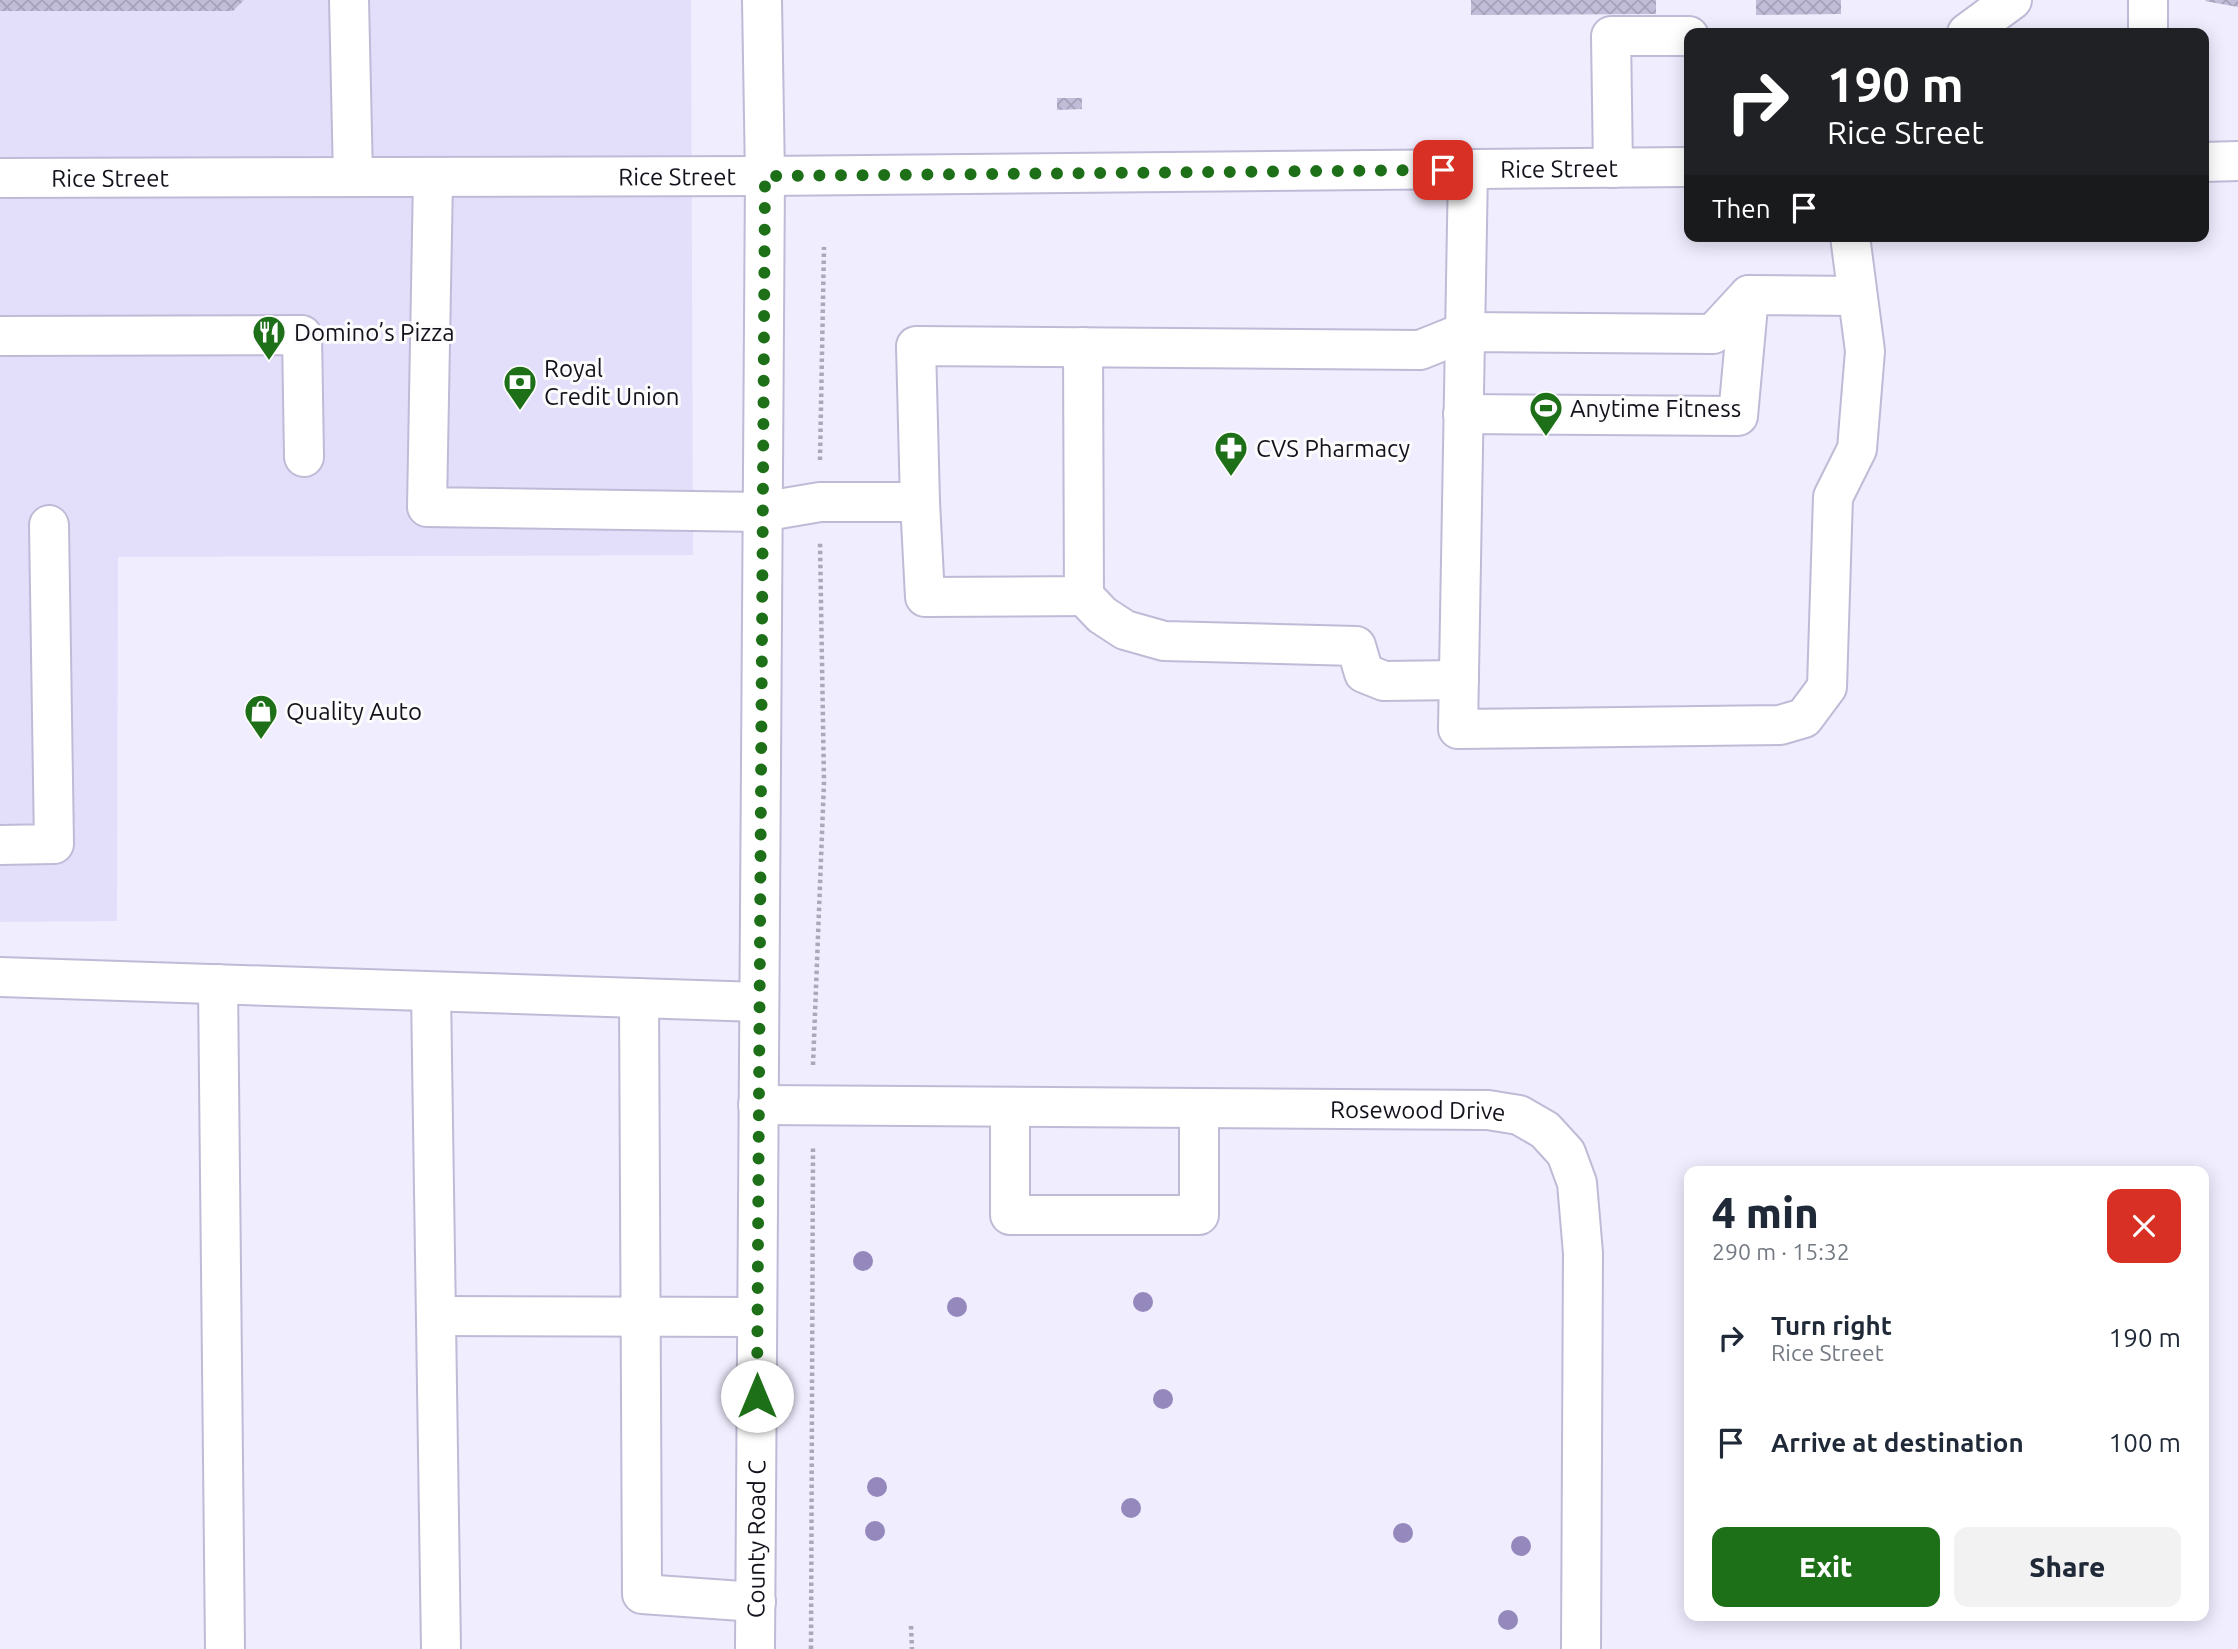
<!DOCTYPE html>
<html lang="en">
<head>
<meta charset="utf-8">
<style>
	:root { --surface:#fff; --page:#f2f2f3; --text:#1f2937; --muted:#747a83; --accent:#1e7018 }
	body { margin:0; font-family:Ubuntu,sans-serif; background:var(--page); color:var(--text); height:100vh; display:flex; flex-direction:column; font-size:26px; white-space:nowrap }
	* { box-sizing:border-box; margin:0 }
	p { font-size:23px; color:var(--muted) }
	.icon { flex:none; width:38px; height:38px; fill:none; stroke:currentColor; stroke-width:2; stroke-linecap:round; stroke-linejoin:round }
	.map { position:relative; flex:1; overflow:hidden }
	.panel { position:absolute; left:1684px; top:1166px; width:525px; height:455px; display:flex; flex-direction:column; background:var(--surface); border-radius:14px; box-shadow:0 4px 18px #0003 }
	.panel>* { flex:none }
	.banner { position:absolute; left:1684px; top:28px; width:525px; height:214px; border-radius:14px; box-shadow:0 4px 18px #0003; background:#202124; color:#fff; overflow:hidden }
	.pin { position:absolute; display:grid; place-items:center; width:60px; height:60px; color:#fff; margin:-30px; border-radius:14px; box-shadow:0 4px 10px #0006 }
	.me { position:absolute; width:77px; margin:-38px; rotate:0deg; stroke-linejoin:round; filter:drop-shadow(0 0 5px #0008) }
	.turn { display:flex; align-items:center; gap:24px; height:147px; padding:0 28px; font-size:32px }
	.turn .icon { width:91px; height:91px; stroke-width:2.5 }
	.turn b { display:block; font-size:49px; line-height:60px }
	.then { display:flex; align-items:center; height:66px; padding:0 28px; background:#0003; gap:14px; font-size:26px }
	.round { display:grid; place-items:center; flex:none; width:74px; height:74px; border-radius:14px; background:var(--page) }
	.head { display:flex; align-items:center; justify-content:space-between; height:119px; padding:0 28px }
	h1 { font-size:42px; font-weight:800; line-height:52px }
	.cta { display:flex; gap:14px; margin-top:auto; padding:14px 28px }
	.cta a { flex:1; height:80px; border-radius:14px; background:var(--accent); color:#fff; font-size:28px; font-weight:800; line-height:80px; text-align:center }
	.cta a+a { background:var(--page); color:var(--text) }
	ul { padding:0; list-style:none }
	li { display:flex; align-items:center; gap:21px; height:105px; padding:0 28px }
	li div { flex:1 }
	li b { display:block; font-size:26px }
	li em { font-style:normal }
	.map>svg:first-child { display:block }
	.built { fill:#e3dffb }
	.building { fill:url(#building-cross-hatch) }
	.lines { fill:none; stroke-linecap:round; stroke-linejoin:round }
	.minor-casing { stroke:#bfbbd6; stroke-width:42 }
	.major-casing { stroke:#bfbbd6; stroke-width:42 }
	.path { stroke:#aba9b8; stroke-width:4.5; stroke-dasharray:3.5 3.5; stroke-linecap:butt }
	.minor { stroke:#fff; stroke-width:38 }
	.major { stroke:#fff; stroke-width:38 }
	.tree { fill:#9588bc }
	.route { stroke:#1e7018; stroke-width:12; stroke-dasharray:0 21.6 }
	.labels { text-anchor:middle; dominant-baseline:central; stroke-width:6; stroke-linejoin:round; paint-order:stroke }
	.street-label { font-size:24px; fill:#14121c; stroke:#fcfcfc }
	.poi-label { font-size:24px; fill:#14121c; stroke:#fcfcfc; text-anchor:start }
</style>
</head>
<body>
<div class="map">
<svg width="2238" height="1649" viewBox="0 0 2238 1649">
	<defs>
		<pattern id="building-cross-hatch" width="8" height="8" patternUnits="userSpaceOnUse" patternTransform="scale(1.75)"><rect width="8" height="8" fill="#c1bdd8"/><path d="M0 0l8 8M0 8l8-8" fill="none" stroke="#a5a1b9"/></pattern>
	</defs>
	<rect width="100%" height="100%" fill="#efedfe"/>
	<path class="built" d="M0,0h691l2,555 -575,2 -1,364 -117,1z"/>
	<g class="building">
		<path d="M0,0h244l-11,11h-233z"/>
		<path d="M1471,0h185v14l-185,1z"/>
		<path d="M1756,0h85v14l-85,1z"/>
		<path d="M2206,0h32v7l-33,-6z"/>
		<path d="M1057,98h25v11l-25,1z"/>
	</g>
	<g class="lines">
		<defs>
			<g id="minor">
				<path d="M349,0l4,177"/>
				<path d="M2148,0v33"/>
				<path d="M1967,33l45,-33"/>
				<path d="M1613,168l-2,-132h78"/>
				<path d="M1468,169l-10,560 322,-4 24,-7 23,-31 6,-190 24,-48 8,-98 -15,-115"/>
				<path d="M433,178l-6,329 334,5 59,-10h100l-4,-156 504,4 45,-18 248,2 36,-39 107,1"/>
				<path d="M0,336l302,-1 2,122"/>
				<path d="M1463,414l275,2 11,-121"/>
				<path d="M920,502l5,95 159,-1 -1,-249"/>
				<path d="M1084,596l18,19 23,15 39,11 192,5 8,27 20,8 75,-1"/>
				<path d="M0,845l54,-1 -5,-319"/>
				<path d="M0,977l759,25"/>
				<path d="M218,984l7,665"/>
				<path d="M431,992l10,657"/>
				<path d="M639,998l3,596 114,8"/>
				<path id="s1" d="M758,1105l730,5 31,5 26,15 21,23 11,30 6,70 -2,396"/>
				<path d="M1010,1107v108h189v-106"/>
				<path d="M436,1316l321,1"/>
			</g>
			<g id="major">
				<path d="M2203,162l35,-1"/>
				<path id="s2" d="M0,178l765,-2 924,-9"/>
				<path id="s3" d="M755,1649l10,-1473 -3,-176"/>
			</g>
		</defs>
		<use href="#minor" class="minor-casing"/>
		<use href="#major" class="major-casing"/>
		<g class="path">
			<path d="M820,460l4,-213"/>
			<path d="M813,1065l11,-283 -4,-240"/>
			<path d="M911,1626l1,23"/>
			<path d="M811,1649l2,-501"/>
		</g>
		<use href="#minor" class="minor"/>
		<use href="#major" class="major"/>
	</g>
	<g class="tree">
		<circle cx="863" cy="1261" r="10"/>
		<circle cx="1143" cy="1302" r="10"/>
		<circle cx="957" cy="1307" r="10"/>
		<circle cx="1163" cy="1399" r="10"/>
		<circle cx="877" cy="1487" r="10"/>
		<circle cx="1131" cy="1508" r="10"/>
		<circle cx="875" cy="1531" r="10"/>
		<circle cx="1403" cy="1533" r="10"/>
		<circle cx="1521" cy="1546" r="10"/>
		<circle cx="1508" cy="1620" r="10"/>
	</g>
	<g class="lines">
		<path class="route" d="M757,1396l8,-1220 678,-6"/>
	</g>
	<defs>
		<symbol id="restaurant-pin" viewBox="-11 -11 22 30"><path d="M0 17L-7.5 6A9.5 9.5 0 1 1 7.5 6Z" fill="#1e7018" stroke="#fcfcfc"/><path d="M-5-6h1v4h1v-4h1v4h1v-4h1v5L-1.5 .5V6h-2V.5L-5-1ZM5-6V6H3V1.5H1.5Q1.5-4 5-6Z" fill="#fff"/></symbol>
		<symbol id="bank-pin" viewBox="-11 -11 22 30"><path d="M0 17L-7.5 6A9.5 9.5 0 1 1 7.5 6Z" fill="#1e7018" stroke="#fcfcfc"/><path d="M-6-4H6V4H-6ZM0-2.3a2.3 2.3 0 1 0 0 4.6a2.3 2.3 0 1 0 0-4.6Z" fill="#fff"/></symbol>
		<symbol id="stadium-pin" viewBox="-11 -11 22 30"><path d="M0 17L-7.5 6A9.5 9.5 0 1 1 7.5 6Z" fill="#1e7018" stroke="#fcfcfc"/><path d="M0-5a6.5 5 0 1 0 0 10a6.5 5 0 1 0 0-10ZM-3.5-1.8h7v3.6h-7Z" fill="#fff"/></symbol>
		<symbol id="pharmacy-pin" viewBox="-11 -11 22 30"><path d="M0 17L-7.5 6A9.5 9.5 0 1 1 7.5 6Z" fill="#1e7018" stroke="#fcfcfc"/><path d="M-2-6h4v4h4v4h-4v4h-4v-4h-4v-4h4Z" fill="#fff"/></symbol>
		<symbol id="shop-pin" viewBox="-11 -11 22 30"><path d="M0 17L-7.5 6A9.5 9.5 0 1 1 7.5 6Z" fill="#1e7018" stroke="#fcfcfc"/><path d="M-5-2.5h2.3a2.7 3.5 0 0 1 5.4 0H5L5.5 6h-11ZM-1.5-2.5h3a1.5 2.3 0 0 0-3 0Z" fill="#fff"/></symbol>
	</defs>
	<g fill-rule="evenodd">
		<use href="#restaurant-pin" x="250" y="313" width="38" height="52"/>
		<use href="#bank-pin" x="501" y="363" width="38" height="52"/>
		<use href="#stadium-pin" x="1527" y="389" width="38" height="52"/>
		<use href="#pharmacy-pin" x="1212" y="429" width="38" height="52"/>
		<use href="#shop-pin" x="242" y="692" width="38" height="52"/>
	</g>
	<g class="labels">
		<g class="street-label">
			<text stroke="none"><textPath href="#s2" startOffset="1559">Rice Street</textPath></text>
			<text stroke="none"><textPath href="#s2" startOffset="677">Rice Street</textPath></text>
			<text stroke="none"><textPath href="#s2" startOffset="110">Rice Street</textPath></text>
			<text stroke="none"><textPath href="#s1" startOffset="660">Rosewood Drive</textPath></text>
			<text stroke="none"><textPath href="#s3" startOffset="110">County Road C</textPath></text>
		</g>
		<g class="poi-label">
			<text x="294" y="332">Domino’s Pizza</text>
			<text x="544" y="368">Royal<tspan x="544" dy="28">Credit Union</tspan></text>
			<text x="1570" y="408">Anytime Fitness</text>
			<text x="1256" y="448">CVS Pharmacy</text>
			<text x="286" y="711">Quality Auto</text>
		</g>
	</g>
</svg>
<div class="pin" style="left:1443px;top:170px;background:#d93025"><svg class="icon" aria-label="arrive" viewBox="0 0 24 24"><path d="M6 21V4h12l-3 4 3 4H6"/></svg></div>
<svg class="me" style="left:757px;top:1396px" viewBox="-20 -20 40 40"><circle r="19" fill="#fff"/><path d="M0-13L10 11 0 6-10 11z" fill="#1e7018"/></svg>
<div class="banner">
<div class="turn"><svg class="icon" aria-label="right" viewBox="0 0 24 24"><path d="M7 20v-9h11M14 6l5 5-5 5"/></svg><div><b>190 m</b>Rice Street</div></div>
<div class="then">Then<svg class="icon" aria-label="arrive" viewBox="0 0 24 24"><path d="M6 21V4h12l-3 4 3 4H6"/></svg></div>
</div>
<section class="panel">
<div class="head"><div><h1>4 min</h1><p>290 m · 15:32</p></div><a class="round" style="background:#d93025;color:#fff"><svg class="icon" aria-label="close" viewBox="0 0 24 24"><path d="M6 6l12 12M18 6L6 18"/></svg></a></div>
<ul>
<li><svg class="icon" aria-label="right" viewBox="0 0 24 24"><path d="M7 20v-9h11M14 6l5 5-5 5"/></svg><div><b>Turn right</b><p>Rice Street</p></div><em>190 m</em></li>
<li><svg class="icon" aria-label="arrive" viewBox="0 0 24 24"><path d="M6 21V4h12l-3 4 3 4H6"/></svg><div><b>Arrive at destination</b></div><em>100 m</em></li>
</ul>
<div class="cta"><a>Exit</a><a>Share</a></div>
</section>
</div>
</body>
</html>
